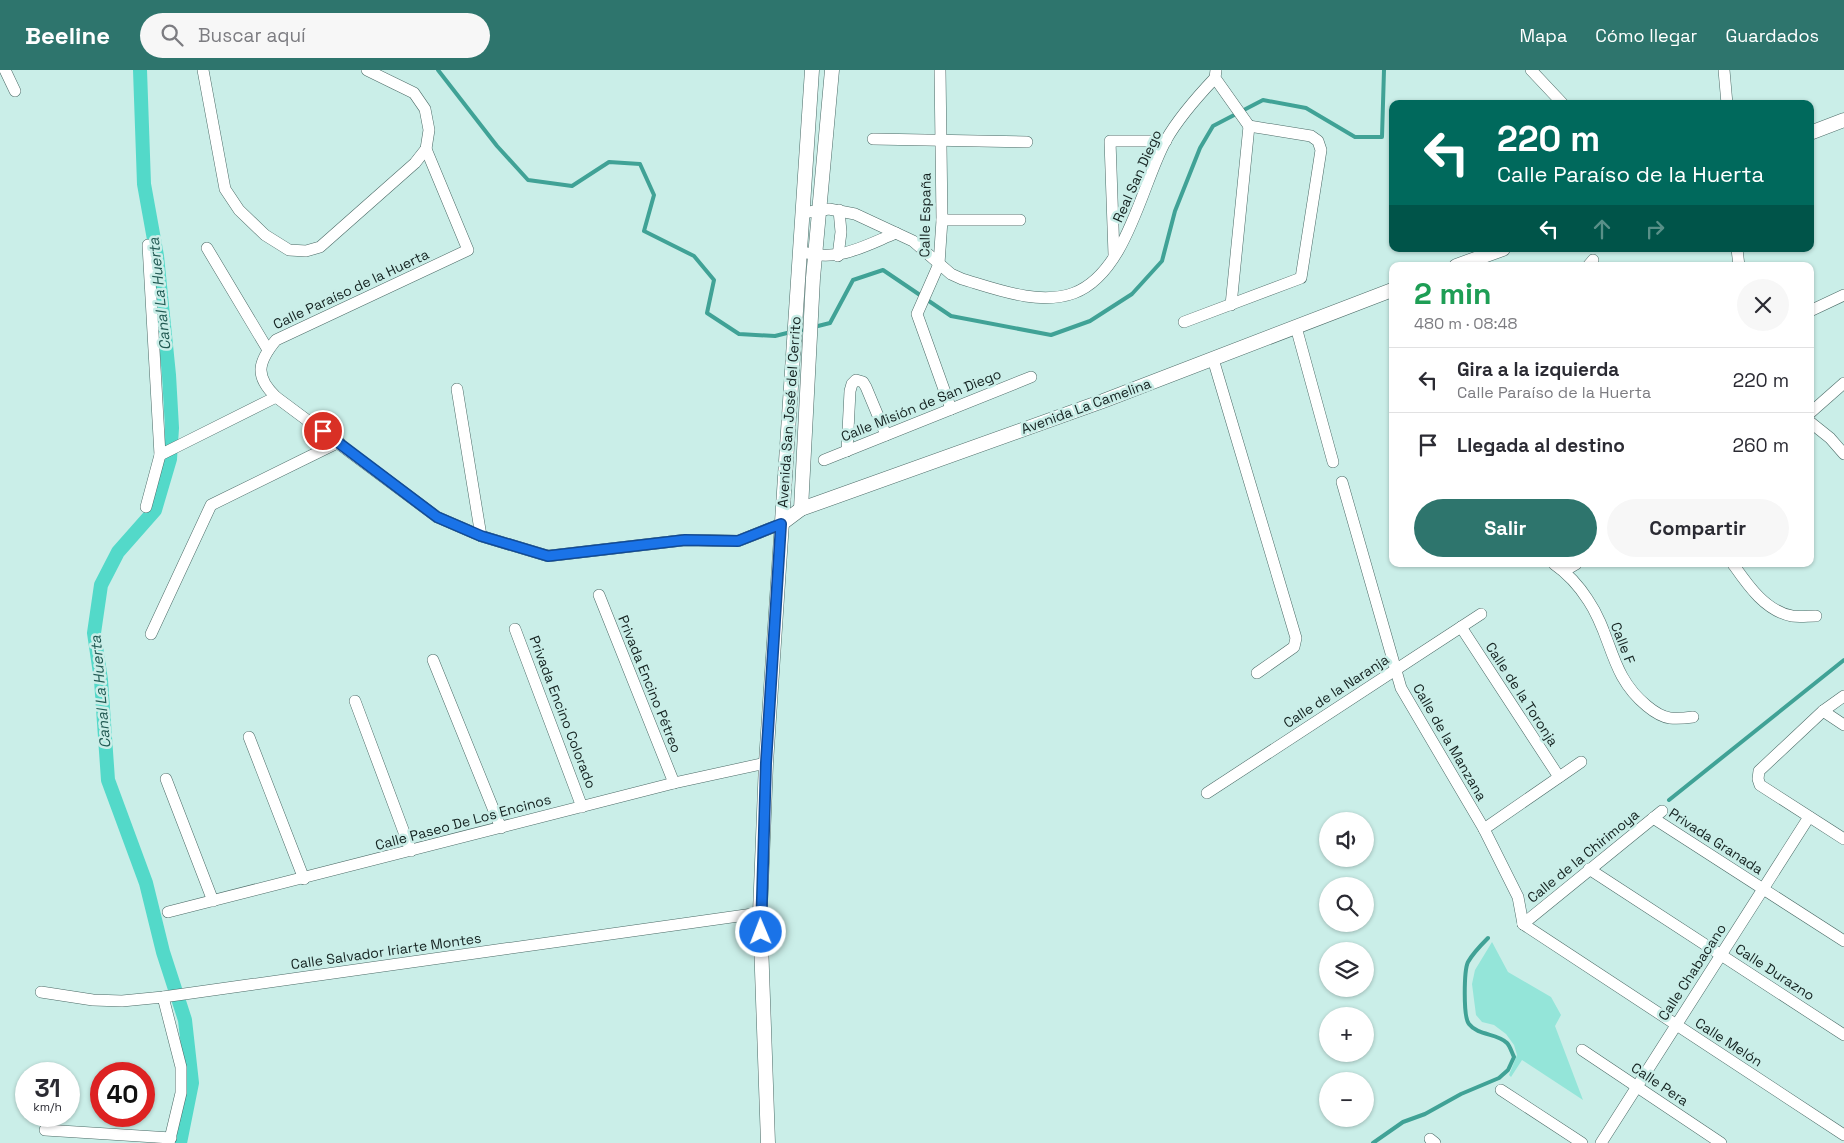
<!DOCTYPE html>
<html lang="es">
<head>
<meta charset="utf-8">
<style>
	:root { --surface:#fff; --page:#f7f7f7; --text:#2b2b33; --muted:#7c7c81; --line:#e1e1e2; --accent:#2e756d }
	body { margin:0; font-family:"Space Grotesk",sans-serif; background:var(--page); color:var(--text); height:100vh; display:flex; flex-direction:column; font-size:19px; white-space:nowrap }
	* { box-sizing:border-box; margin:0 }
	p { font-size:16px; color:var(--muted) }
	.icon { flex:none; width:28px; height:28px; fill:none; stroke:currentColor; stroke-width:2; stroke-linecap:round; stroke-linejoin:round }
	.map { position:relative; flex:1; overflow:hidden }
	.sheet { position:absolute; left:1389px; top:192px; width:425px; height:305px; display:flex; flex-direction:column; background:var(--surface); border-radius:10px; box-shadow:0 1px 4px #0004 }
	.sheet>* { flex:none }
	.top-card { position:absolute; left:1389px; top:30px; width:425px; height:152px; border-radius:10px; box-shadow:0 1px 4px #0004; background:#00695c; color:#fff; overflow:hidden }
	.buttons { position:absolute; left:1319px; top:742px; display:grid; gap:10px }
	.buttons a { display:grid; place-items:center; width:55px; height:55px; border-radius:50%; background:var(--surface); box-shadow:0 1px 4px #0004; font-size:25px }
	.speed { position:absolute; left:15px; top:992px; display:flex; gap:10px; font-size:25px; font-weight:700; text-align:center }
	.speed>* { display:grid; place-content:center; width:65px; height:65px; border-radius:50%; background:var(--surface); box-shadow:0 1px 4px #0004; line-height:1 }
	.speed small { font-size:12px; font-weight:400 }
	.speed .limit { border:8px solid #d22; background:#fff; color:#111 }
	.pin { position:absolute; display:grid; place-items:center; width:42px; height:42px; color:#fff; margin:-21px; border:2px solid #fff; border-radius:50%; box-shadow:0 1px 5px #0007 }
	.me { position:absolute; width:55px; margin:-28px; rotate:359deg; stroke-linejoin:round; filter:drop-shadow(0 0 4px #0008) }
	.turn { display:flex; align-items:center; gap:18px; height:105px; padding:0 25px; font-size:22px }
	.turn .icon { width:65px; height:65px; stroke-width:2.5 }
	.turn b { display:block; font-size:35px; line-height:42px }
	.lanes { display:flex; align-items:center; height:48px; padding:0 25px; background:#0003; justify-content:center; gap:25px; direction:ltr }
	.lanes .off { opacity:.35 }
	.round { display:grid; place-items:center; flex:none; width:52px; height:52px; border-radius:26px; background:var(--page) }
	.overview { display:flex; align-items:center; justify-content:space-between; height:85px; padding:0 25px }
	h1 { font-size:30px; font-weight:700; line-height:38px; color:#1e9e55 }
	.cta { display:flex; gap:10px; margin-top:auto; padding:10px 25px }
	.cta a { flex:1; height:58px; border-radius:30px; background:var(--accent); color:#fff; font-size:20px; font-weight:700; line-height:58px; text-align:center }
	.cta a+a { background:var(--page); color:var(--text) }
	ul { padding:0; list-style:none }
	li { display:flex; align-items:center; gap:15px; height:65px; padding:0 25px; border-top:1px solid var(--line) }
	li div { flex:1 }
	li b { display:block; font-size:19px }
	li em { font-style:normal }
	header { display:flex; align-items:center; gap:30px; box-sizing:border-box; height:70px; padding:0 25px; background:var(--accent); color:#fff }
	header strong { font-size:24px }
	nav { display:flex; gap:28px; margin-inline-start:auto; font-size:18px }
	.search { width:350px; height:45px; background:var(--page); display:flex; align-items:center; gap:12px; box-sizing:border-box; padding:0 18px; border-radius:28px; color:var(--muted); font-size:19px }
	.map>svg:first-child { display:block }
	.green { fill:#94e5d9 }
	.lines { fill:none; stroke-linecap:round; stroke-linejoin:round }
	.stream { stroke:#40a296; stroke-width:4 }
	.canal { stroke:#53d9c9; stroke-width:14 }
	.minor-casing { stroke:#4b6a66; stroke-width:12 }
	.tertiary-casing { stroke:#4b6a66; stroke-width:15 }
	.minor { stroke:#fff; stroke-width:11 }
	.tertiary { stroke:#fff; stroke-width:14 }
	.route-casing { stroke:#114b97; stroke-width:12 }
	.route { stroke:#1a73e8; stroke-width:9 }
	.labels { text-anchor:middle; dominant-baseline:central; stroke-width:5; stroke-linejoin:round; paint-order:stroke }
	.street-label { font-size:14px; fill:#142220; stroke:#caeee8 }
	.water-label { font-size:15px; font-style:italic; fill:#215952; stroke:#caeee8 }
</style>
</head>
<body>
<header>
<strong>Beeline</strong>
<div class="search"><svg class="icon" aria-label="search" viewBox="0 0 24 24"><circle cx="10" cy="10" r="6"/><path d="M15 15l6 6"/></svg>Buscar aquí</div>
<nav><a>Mapa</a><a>Cómo llegar</a><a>Guardados</a></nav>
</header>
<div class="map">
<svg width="1844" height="1073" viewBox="0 0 1844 1073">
	<rect width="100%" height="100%" fill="#caeee8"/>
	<path class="green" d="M1492,872l16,30 43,25 10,18 -6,11 28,74 -61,-40 -11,17 -2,-2 8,-20 -3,-10 -8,-11 -12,-9 -12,-3 -6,-7 -4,-31 3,-14z"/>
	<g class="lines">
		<g class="stream">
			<path d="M438,0l59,76 31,34 44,6 37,-24 31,2 14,31 -10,36 50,25 20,24 -7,33 32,21 36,2 16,-4"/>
			<path d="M798,261l32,-8 23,-43 30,-10 68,46 100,19 39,-14 42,-27 30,-33 13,-50 25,-63 13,-22 50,-26 43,8 49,29h27l2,-67"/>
			<path d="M1669,730l175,-140"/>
			<path d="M1373,1073l30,-21 22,-8 36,-20 38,-16 9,-8 6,-13c-2,-4 -4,-11 -7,-14 -10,-10 -29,-7 -38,-19 -6,-7 -5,-54 -1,-62 5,-9 12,-16 20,-24"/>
		</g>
		<path class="canal" d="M140,0l4,114 13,72 12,119 3,53 -2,31 -15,51 -37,42 -17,33 -7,48 7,47 7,100 38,103 17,69 22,68 7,63 -12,60"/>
		<defs>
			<g id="minor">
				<path d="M5,0l10,21"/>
				<path d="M203,0l22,119 14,21 26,25 24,15 17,1 14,-4 95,-84 11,-14 3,-19 -4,-21 -11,-16 -47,-23"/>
				<path d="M940,0l2,150 -3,44 -22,50 34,95"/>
				<path d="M1216,0l-1,8 34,48"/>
				<path d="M1531,0l32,34"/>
				<path d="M1724,0l3,34"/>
				<path d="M873,69l154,3"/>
				<path d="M426,79l42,101 -192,90c-18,22 -22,36 0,57l161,120 44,19 67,20 137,-16 53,1 43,-17"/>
				<path d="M802,143l27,-4 26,5 58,27 38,33 11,5c34,10 77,27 112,14 53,-20 68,-110 92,-153 13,-23 31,-43 49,-62"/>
				<path d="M942,150h78"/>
				<path d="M207,178l61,102"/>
				<path d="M1737,179l2,17"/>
				<path d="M800,181c37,12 62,-4 96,-18"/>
				<path d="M1114,185l-4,-114h56"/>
				<path d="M838,186l3,-24 -2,-22"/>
				<path d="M1588,196l5,-6"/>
				<path d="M1231,235l18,-179"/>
				<path d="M1810,241l34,-16"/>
				<path d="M1184,252l117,-44 20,-128 -3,-9 -7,-5 -62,-10"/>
				<path d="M1296,257l37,135"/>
				<path d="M1213,289l83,279 -2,9 -37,26"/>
				<path d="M457,319l24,147"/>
				<path d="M1810,343l34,-30"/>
				<path d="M1810,352l20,16 14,16"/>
				<path d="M847,381l3,-60 2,-7 4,-4 7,2 3,5 20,48"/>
				<path d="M160,385l116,-58"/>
				<path d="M824,390l207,-83"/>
				<path d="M1342,412l59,206 83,141 34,68 5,27"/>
				<path d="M146,437l14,-52 -12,-210"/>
				<path d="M1554,494c13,9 25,22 34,36 25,37 21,75 59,106 6,5 16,11 23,12 8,1 16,0 23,-1"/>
				<path d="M1733,494c14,20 32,47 59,52 7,1 16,0 24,0"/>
				<path d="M1564,501l12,-7"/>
				<path d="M599,525l75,188"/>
				<path d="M1461,557l98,150"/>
				<path d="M515,559l67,178"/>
				<path d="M151,564l60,-129 128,-63"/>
				<path d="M433,590l68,168"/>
				<path d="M1844,626l-21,15 -64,60 -1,8 2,6 84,54"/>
				<path d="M355,631l56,150"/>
				<path d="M1823,641l21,14"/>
				<path d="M249,667l55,142"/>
				<path d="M166,709l47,122"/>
				<path d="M1207,723l274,-179"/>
				<path d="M1653,748l191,123"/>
				<path d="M1484,759l97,-67"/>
				<path d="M1589,799l255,166"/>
				<path d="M168,842l506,-129 92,-20"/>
				<path d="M1523,854l321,211"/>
				<path d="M1523,854l139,-113"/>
				<path d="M41,922l52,8 29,1 41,-4 597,-84"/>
				<path d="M163,927l18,70v26l-12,50"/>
				<path d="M1582,980l139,93"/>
				<path d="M1501,1020l81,53"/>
				<path d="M45,1060l126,8"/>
				<path d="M1430,1069l5,4"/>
				<path d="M1601,1073l208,-326"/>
			</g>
			<g id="tertiary">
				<path d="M1810,63l34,-13"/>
				<path d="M1456,196l47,-17"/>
				<path d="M801,439l12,-231 19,-208"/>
				<path d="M781,454l20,-15 302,-108 289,-111"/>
				<path d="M768,1073l-8,-230 6,-150 46,-693"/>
			</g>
		</defs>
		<use href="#minor" class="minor-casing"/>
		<use href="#tertiary" class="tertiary-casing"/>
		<use href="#minor" class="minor"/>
		<use href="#tertiary" class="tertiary"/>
	</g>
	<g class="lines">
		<defs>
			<path id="route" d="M323,361l114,86 44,19 67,20 137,-16 53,1 43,-17 -15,239 -5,169"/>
		</defs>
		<use href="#route" class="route-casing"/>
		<use href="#route" class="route"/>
	</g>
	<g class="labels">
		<g class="street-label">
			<text transform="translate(1137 106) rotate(-66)">Real San Diego</text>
			<text transform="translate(925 145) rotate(-89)">Calle España</text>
			<text transform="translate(351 219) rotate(-25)">Calle Paraíso de la Huerta</text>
			<text transform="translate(921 335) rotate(-22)">Calle Misión de San Diego</text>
			<text transform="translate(1086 336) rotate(-20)">Avenida La Camelina</text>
			<text transform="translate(789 342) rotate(-86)">Avenida San José del Cerrito</text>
			<text transform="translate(1623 573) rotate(69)">Calle F</text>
			<text transform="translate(650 614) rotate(68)">Privada Encino Pétreo</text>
			<text transform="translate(1336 621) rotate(-33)">Calle de la Naranja</text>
			<text transform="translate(1522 624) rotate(57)">Calle de la Toronja</text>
			<text transform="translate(563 642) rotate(69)">Privada Encino Colorado</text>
			<text transform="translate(1450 672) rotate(60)">Calle de la Manzana</text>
			<text transform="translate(463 752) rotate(-15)">Calle Paseo De Los Encinos</text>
			<text transform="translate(1716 771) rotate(33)">Privada Granada</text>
			<text transform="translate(1583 786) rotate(-39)">Calle de la Chirimoya</text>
			<text transform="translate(386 881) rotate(-8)">Calle Salvador Iriarte Montes</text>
			<text transform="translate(1692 902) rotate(-57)">Calle Chabacano</text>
			<text transform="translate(1775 902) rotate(33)">Calle Durazno</text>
			<text transform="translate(1729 972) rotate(33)">Calle Melón</text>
			<text transform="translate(1660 1014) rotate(34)">Calle Pera</text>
		</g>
		<g class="water-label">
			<text transform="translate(159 224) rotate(-96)">Canal La Huerta</text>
			<text transform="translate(100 622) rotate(-95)">Canal La Huerta</text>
		</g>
	</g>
</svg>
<div class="buttons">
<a><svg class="icon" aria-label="sound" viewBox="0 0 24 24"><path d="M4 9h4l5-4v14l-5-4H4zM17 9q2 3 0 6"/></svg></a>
<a><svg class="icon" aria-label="search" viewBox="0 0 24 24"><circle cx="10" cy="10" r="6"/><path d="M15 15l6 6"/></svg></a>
<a><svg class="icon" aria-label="layers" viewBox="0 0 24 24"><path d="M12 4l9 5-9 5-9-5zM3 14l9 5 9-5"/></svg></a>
<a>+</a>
<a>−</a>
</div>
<div class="speed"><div>31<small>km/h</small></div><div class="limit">40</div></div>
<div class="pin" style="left:323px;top:361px;background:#d93025"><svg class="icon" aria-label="arrive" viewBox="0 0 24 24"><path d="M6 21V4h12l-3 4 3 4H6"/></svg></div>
<svg class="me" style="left:761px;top:862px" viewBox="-20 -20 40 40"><circle r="17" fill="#1a73e8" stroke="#fff" stroke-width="3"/><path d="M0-11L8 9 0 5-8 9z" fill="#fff"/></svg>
<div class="top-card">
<div class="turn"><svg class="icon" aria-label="left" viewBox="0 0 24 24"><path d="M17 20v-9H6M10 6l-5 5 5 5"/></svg><div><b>220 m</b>Calle Paraíso de la Huerta</div></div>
<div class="lanes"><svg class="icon" aria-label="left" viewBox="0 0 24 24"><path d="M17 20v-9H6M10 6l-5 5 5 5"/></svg><svg class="icon off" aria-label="ahead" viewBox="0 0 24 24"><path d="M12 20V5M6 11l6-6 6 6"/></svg><svg class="icon off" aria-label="right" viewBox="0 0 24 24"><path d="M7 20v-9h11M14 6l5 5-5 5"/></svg></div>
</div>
<section class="sheet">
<div class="overview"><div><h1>2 min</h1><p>480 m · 08:48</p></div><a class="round"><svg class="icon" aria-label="close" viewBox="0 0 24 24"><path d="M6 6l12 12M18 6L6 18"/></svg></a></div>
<ul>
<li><svg class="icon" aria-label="left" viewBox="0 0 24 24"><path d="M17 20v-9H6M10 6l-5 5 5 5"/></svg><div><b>Gira a la izquierda</b><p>Calle Paraíso de la Huerta</p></div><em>220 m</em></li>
<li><svg class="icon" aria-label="arrive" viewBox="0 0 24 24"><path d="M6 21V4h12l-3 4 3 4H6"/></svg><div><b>Llegada al destino</b></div><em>260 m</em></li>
</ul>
<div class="cta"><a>Salir</a><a>Compartir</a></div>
</section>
</div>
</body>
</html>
